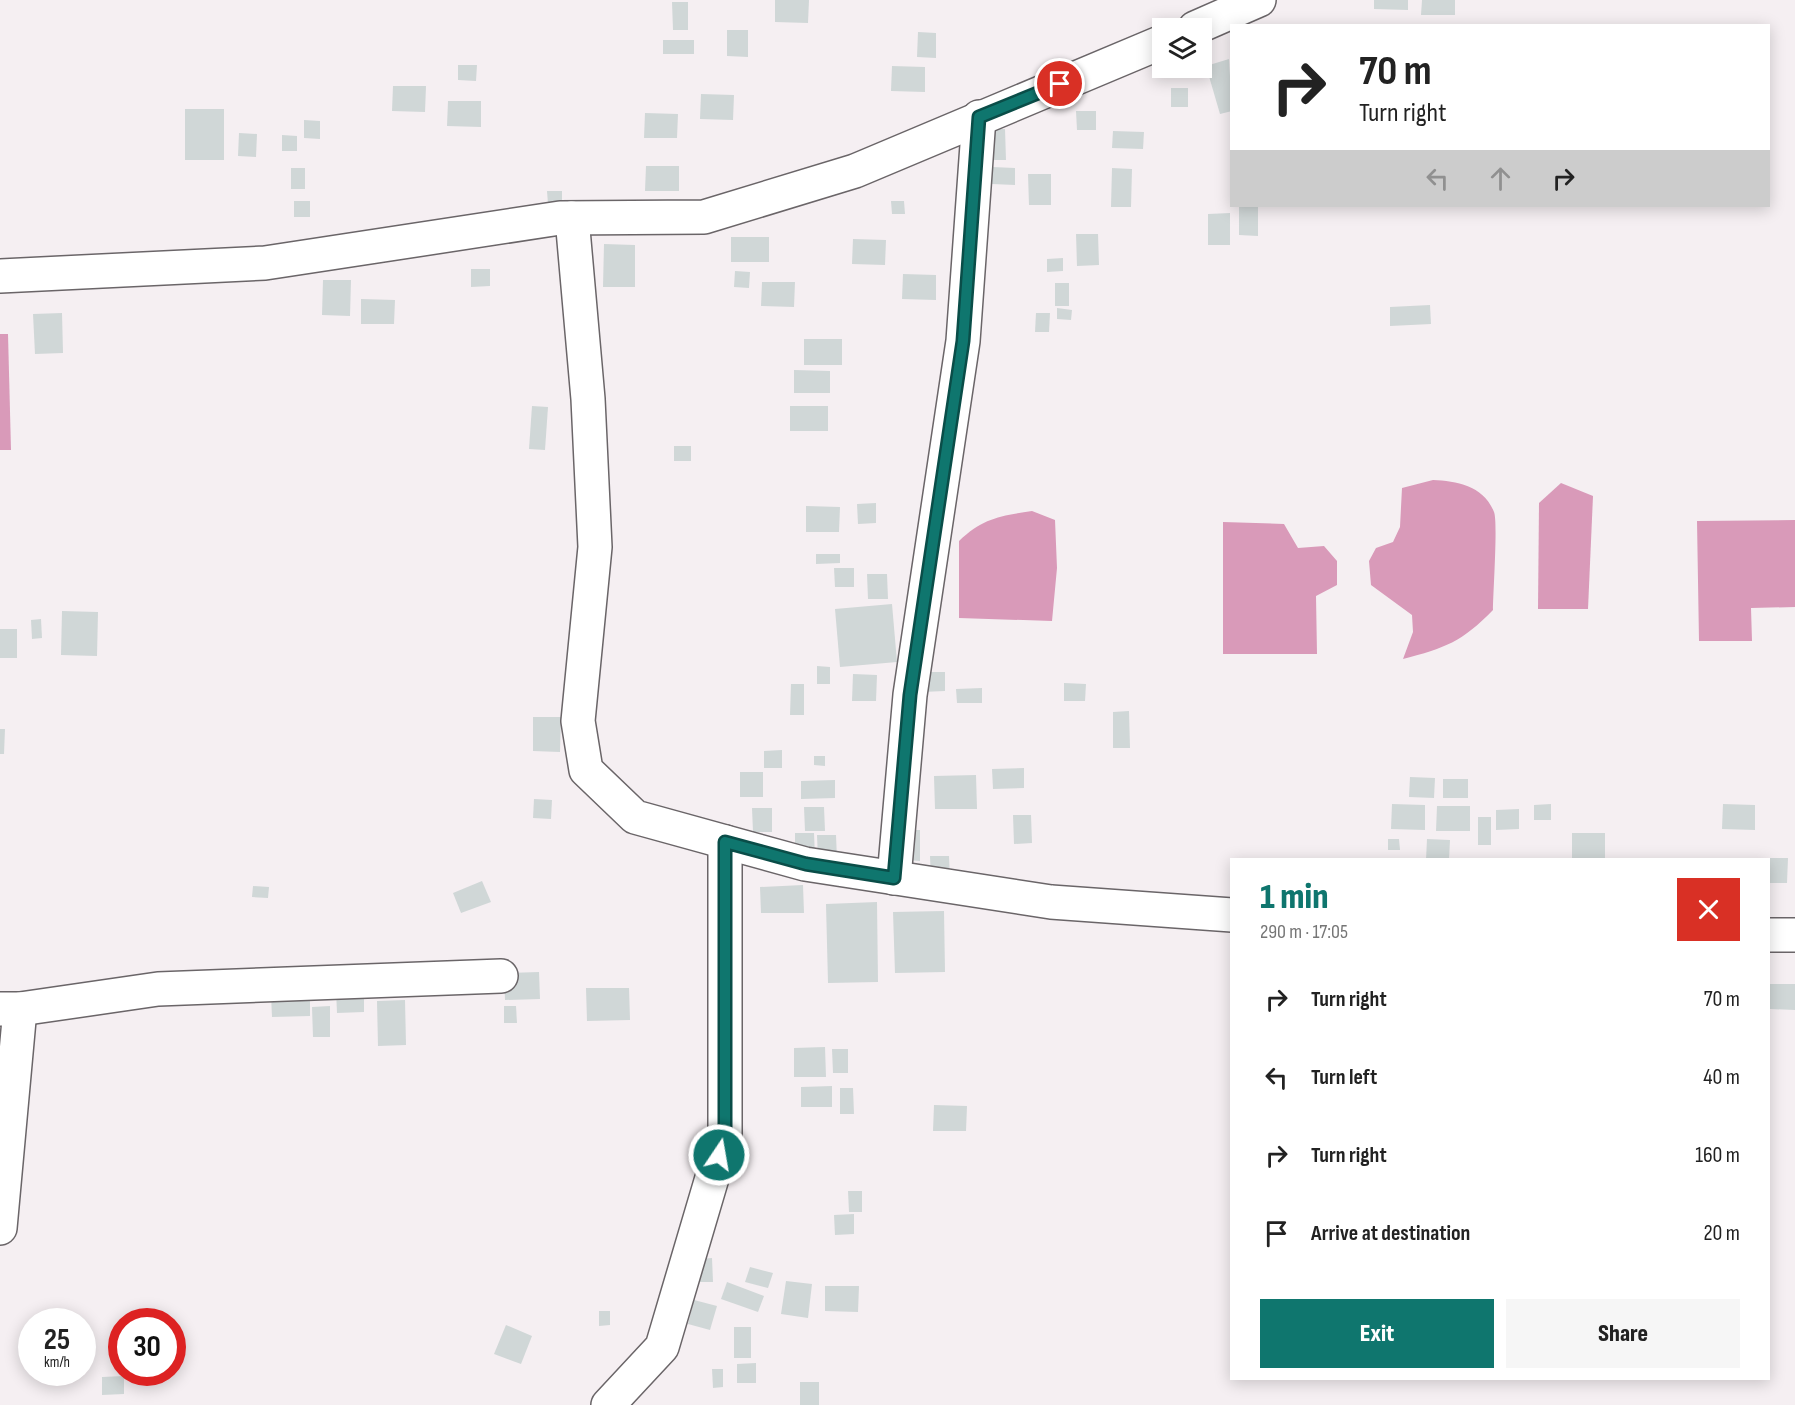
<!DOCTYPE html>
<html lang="en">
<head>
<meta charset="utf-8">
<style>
	:root { --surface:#fff; --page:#f6f6f6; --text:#222; --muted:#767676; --accent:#0f766e }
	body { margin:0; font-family:"Sofia Sans Condensed",sans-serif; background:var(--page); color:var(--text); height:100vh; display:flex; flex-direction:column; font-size:22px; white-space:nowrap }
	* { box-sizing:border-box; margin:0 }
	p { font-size:20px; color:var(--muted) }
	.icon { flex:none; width:33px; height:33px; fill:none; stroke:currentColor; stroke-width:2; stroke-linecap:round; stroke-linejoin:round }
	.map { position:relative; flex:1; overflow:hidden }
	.sheet { position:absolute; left:1230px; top:858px; width:540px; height:522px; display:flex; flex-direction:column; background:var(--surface); border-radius:0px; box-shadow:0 3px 15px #0003 }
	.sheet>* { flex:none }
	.hud { position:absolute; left:1230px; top:24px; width:540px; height:183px; border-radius:0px; box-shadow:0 3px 15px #0003; background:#fff; color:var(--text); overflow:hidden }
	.controls { position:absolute; left:1152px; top:18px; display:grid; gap:12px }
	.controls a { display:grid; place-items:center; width:60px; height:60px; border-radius:0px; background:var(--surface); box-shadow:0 3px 15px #0003; font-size:30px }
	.speed { position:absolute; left:18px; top:1308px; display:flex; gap:12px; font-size:30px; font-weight:700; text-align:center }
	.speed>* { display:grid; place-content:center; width:78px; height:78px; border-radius:50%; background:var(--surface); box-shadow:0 3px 15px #0003; line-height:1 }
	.speed small { font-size:15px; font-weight:400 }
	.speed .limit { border:9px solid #d22; background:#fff; color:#111 }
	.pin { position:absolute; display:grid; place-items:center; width:51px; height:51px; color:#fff; margin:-26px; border:3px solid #fff; border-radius:50%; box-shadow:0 2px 6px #0007 }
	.me { position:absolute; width:66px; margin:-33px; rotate:12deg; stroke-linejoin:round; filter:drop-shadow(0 0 4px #0008) }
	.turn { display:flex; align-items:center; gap:21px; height:126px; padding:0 30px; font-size:27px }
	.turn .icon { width:78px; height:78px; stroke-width:2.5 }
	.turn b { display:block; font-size:42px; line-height:51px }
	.lanes { display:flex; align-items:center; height:57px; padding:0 30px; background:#0003; justify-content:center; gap:30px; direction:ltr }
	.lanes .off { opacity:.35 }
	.round { display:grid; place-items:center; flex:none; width:63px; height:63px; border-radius:0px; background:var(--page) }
	.headline { display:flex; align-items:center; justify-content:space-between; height:102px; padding:0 30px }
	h1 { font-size:36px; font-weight:800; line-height:45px; color:var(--accent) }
	.action { display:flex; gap:12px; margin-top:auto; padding:12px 30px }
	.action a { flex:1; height:69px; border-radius:0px; background:var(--accent); color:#fff; font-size:24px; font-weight:800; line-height:69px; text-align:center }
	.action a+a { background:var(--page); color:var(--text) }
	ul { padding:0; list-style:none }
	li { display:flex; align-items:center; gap:18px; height:78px; padding:0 30px }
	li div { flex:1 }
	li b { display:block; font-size:22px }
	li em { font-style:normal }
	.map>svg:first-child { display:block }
	.water { fill:#d99ab9 }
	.building { fill:#d0d7d7 }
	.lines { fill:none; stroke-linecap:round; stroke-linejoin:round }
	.minor-casing { stroke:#6a6568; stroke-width:36 }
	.minor { stroke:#fff; stroke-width:33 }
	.route-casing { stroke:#0a4d48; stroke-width:15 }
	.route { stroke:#0f766e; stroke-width:10 }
</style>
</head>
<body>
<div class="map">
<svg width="1795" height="1405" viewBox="0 0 1795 1405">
	<rect width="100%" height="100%" fill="#f5eff2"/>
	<g class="water">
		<path d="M0,334h8l3,116h-11z"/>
		<path d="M1433,480c24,1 51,6 61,32 4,10 -1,82 -1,98 -31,32 -48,38 -90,49l10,-27 -1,-17 -41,-30 -2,-24 7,-13 17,-6 7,-15 2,-39z"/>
		<path d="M1561,483l32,13 -5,113h-50l1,-106z"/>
		<path d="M1032,511l23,9 2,48 -5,53 -93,-3v-77c24,-23 41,-25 73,-30z"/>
		<path d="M1795,520v87l-44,1 1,33h-53l-2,-120z"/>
		<path d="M1223,522l61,2 14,24 26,-2 13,15v24l-21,11 1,58h-94z"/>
	</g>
	<g class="building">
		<path d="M775,0h34l-1,23 -33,-1z"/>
		<path d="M1374,0h34v10l-34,-1z"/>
		<path d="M1422,0h33v15h-34z"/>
		<path d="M672,2h16v28h-15z"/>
		<path d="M727,30h21v27l-21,-1z"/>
		<path d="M918,32l18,1v25l-19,-1z"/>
		<rect x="663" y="40" width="31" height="14"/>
		<path d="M1229,59l3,52 -12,3 -14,-48z"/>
		<path d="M458,65h19l-1,16 -18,-1z"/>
		<path d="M892,66l33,1v25l-34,-1z"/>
		<path d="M393,86h33l-1,26 -33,-1z"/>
		<rect x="1171" y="88" width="17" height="19"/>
		<path d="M701,94l33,1 -1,25 -33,-1z"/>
		<path d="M448,101h33v26l-34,-1z"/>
		<rect x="185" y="109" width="39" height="51"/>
		<path d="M1076,111h20v19h-19z"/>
		<path d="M645,113l33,1 -1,24h-33z"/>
		<path d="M304,120l16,1v18l-16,-1z"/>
		<path d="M983,129h22l1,31h-23z"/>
		<path d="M1113,131l31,1 -1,17 -31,-1z"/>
		<path d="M239,133l18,1 -1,23 -18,-1z"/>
		<path d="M282,135l15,1v15h-15z"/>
		<path d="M646,166h33v25h-34z"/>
		<path d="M992,167l23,1v17l-23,-1z"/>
		<rect x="291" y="168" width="14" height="21"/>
		<path d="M1112,168l20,1 -1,38h-20z"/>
		<path d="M1028,174h23v31h-22z"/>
		<path d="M547,191h15v12l-14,1z"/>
		<rect x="294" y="201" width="16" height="16"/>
		<path d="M891,201h13l1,13h-13z"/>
		<path d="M1239,206h19v30l-19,-1z"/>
		<path d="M1230,213v32h-22v-31z"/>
		<path d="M1076,234h22l1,31 -22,1z"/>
		<rect x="731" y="237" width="38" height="25"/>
		<path d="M853,239l33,1 -1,25 -33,-1z"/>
		<path d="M604,244l31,1v42h-32z"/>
		<path d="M1063,258v13l-16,1v-13z"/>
		<path d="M471,269h19v17l-19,1z"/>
		<path d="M735,271l15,1 -1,16 -15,-1z"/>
		<path d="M903,274l33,1v25l-34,-1z"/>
		<path d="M323,280h28l-1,36 -28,-1z"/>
		<path d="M762,282h33l-1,25 -33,-1z"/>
		<rect x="1055" y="283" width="14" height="23"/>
		<path d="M361,299l34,1 -1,24h-33z"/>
		<path d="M1430,305l1,19 -41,2v-19z"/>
		<path d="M1057,308l15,2 -1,10 -14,-1z"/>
		<path d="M62,313l1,40 -28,1 -2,-40z"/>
		<path d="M1036,313h14l-1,19h-14z"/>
		<rect x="804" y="339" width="38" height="26"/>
		<path d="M794,370l36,1v22h-36z"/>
		<path d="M532,406l16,1 -3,43 -16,-1z"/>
		<rect x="790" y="406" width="38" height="25"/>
		<rect x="674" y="446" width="17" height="15"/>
		<path d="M876,503v20l-18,1 -1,-20z"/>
		<path d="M806,506l34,1 -1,25h-33z"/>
		<path d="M816,554h24v9l-24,1z"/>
		<path d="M834,568h20v19h-19z"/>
		<path d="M867,574h20l1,25h-20z"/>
		<path d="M892,604l5,58 -57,5 -5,-58z"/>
		<path d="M62,611l36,1 -1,44 -36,-1z"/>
		<path d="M41,619l1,19 -10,1 -1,-19z"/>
		<rect x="0" y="629" width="17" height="29"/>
		<path d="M817,666l13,1v17h-13z"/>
		<path d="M921,672h24v19l-23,1z"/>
		<path d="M853,674l24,1 -1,26h-24z"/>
		<path d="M1064,683l22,1 -1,17h-21z"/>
		<path d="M791,684h13v31h-14z"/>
		<path d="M982,688v15h-25l-1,-14z"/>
		<path d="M1129,711l1,37h-17v-36z"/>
		<path d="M533,717h28l-1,35 -27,-1z"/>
		<path d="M0,729h5l-1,25h-4z"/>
		<path d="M782,750v18h-18v-17z"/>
		<path d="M814,756h11v10l-11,-1z"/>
		<path d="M1024,768v20l-31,1 -1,-20z"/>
		<rect x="740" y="772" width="23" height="25"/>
		<path d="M976,775l1,34h-42l-1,-33z"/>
		<path d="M1410,777l25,1 -1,20 -25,-1z"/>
		<rect x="1443" y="779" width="25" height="19"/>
		<path d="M835,780v18l-34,1v-18z"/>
		<path d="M534,799l18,1 -1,19 -18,-1z"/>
		<path d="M1392,804l33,1v25l-34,-1z"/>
		<path d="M1551,804v16h-17v-15z"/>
		<path d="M1723,804l32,1v25l-33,-1z"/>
		<path d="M1437,806h33v25h-34z"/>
		<path d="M804,807h20l1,24h-20z"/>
		<path d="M752,808h20v24h-19z"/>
		<path d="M1519,809v20l-23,1v-20z"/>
		<path d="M1013,815h18l1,28 -18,1z"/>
		<rect x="1478" y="817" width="13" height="28"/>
		<path d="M909,830h11v31l-12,-1z"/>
		<path d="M795,833h19l1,24h-20z"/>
		<path d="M1572,833h33v26l-33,-1z"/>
		<path d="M817,835h19l1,24h-19z"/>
		<path d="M1388,839h11l1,11h-12z"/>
		<path d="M1427,839l23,1 -1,20h-23z"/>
		<path d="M930,856h19l1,24h-19z"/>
		<path d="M1768,858h20l-1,25h-19z"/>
		<path d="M482,881l9,21 -30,11 -8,-20z"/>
		<path d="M803,885l1,28h-43l-1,-26z"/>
		<path d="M253,886l16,1 -1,11 -16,-1z"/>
		<path d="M877,902l1,80 -50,1 -2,-79z"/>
		<path d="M944,911l1,61 -50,1 -2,-61z"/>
		<path d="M539,972l1,27 -35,1 -1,-27z"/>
		<path d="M1770,984h25v26l-25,-1z"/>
		<path d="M586,988h43l1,32 -43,1z"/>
		<path d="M364,989v23l-27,1 -1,-23z"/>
		<path d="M310,994v22l-38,1 -1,-22z"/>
		<path d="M405,1000l1,45 -28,1 -1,-45z"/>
		<path d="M330,1006v31h-17l-1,-30z"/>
		<path d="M504,1006h12l1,17h-13z"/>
		<path d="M825,1047l1,30h-32v-29z"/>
		<path d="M832,1049h16v24h-15z"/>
		<path d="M832,1086v21h-31v-20z"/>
		<path d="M840,1088h13l1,26h-14z"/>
		<path d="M934,1105l33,1 -1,25h-33z"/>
		<path d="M848,1191h14v21h-13z"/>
		<path d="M854,1214v20l-19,1 -1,-20z"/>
		<path d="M712,1258l1,24h-15l-1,-23z"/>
		<path d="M750,1267l23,6 -5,15 -23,-6z"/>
		<path d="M786,1281l26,3 -4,34 -27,-4z"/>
		<path d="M727,1282l37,14 -6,16 -37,-13z"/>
		<path d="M825,1286h34l-1,26 -33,-1z"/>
		<path d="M694,1300l23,6 -7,24 -22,-6z"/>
		<path d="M599,1311h11v14l-11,1z"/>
		<path d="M506,1325l26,11 -11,28 -27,-10z"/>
		<rect x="734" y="1327" width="17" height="31"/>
		<path d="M756,1363v20h-19v-19z"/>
		<path d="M712,1369h11v18l-10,1z"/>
		<path d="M124,1376v18l-22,1v-18z"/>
		<rect x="800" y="1382" width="19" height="23"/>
	</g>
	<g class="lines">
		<defs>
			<g id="minor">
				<path d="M1195,28l64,-28"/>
				<path d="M572,218l16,181 7,148 -17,174 8,49 49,47 170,47 246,38 181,13"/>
				<path d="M0,276l265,-13 295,-45 144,-1 151,-46 307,-129"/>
				<path d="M894,878l16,-183 53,-354 16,-224"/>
				<path d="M1768,935h27"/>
				<path d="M0,1009h20l138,-20 343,-13"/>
				<path d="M0,1228l20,-219"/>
				<path d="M608,1405l54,-58 63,-213v-292"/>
			</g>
		</defs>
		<use href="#minor" class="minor-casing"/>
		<use href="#minor" class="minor"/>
	</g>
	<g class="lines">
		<defs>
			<path id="route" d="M719,1155l6,-21v-292l81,22 88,14 16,-183 53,-354 16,-224 81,-33"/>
		</defs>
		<use href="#route" class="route-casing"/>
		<use href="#route" class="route"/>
	</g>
</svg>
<div class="controls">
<a><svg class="icon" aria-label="layers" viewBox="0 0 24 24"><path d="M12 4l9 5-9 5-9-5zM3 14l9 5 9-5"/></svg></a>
</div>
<div class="speed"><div>25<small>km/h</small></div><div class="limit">30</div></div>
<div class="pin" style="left:1060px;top:84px;background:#d93025"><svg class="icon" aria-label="arrive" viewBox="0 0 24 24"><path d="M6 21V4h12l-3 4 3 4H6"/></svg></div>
<svg class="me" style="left:719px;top:1155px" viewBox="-20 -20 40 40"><circle r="17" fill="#0f766e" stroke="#fff" stroke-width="3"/><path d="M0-11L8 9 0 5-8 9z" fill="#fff"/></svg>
<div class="hud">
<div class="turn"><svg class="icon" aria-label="right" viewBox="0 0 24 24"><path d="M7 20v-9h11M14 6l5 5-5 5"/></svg><div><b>70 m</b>Turn right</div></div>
<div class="lanes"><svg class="icon off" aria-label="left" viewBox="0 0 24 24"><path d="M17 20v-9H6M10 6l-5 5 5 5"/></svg><svg class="icon off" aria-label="ahead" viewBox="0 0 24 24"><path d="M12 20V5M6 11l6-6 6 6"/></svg><svg class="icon" aria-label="right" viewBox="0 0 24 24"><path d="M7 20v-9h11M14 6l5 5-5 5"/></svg></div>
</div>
<section class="sheet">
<div class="headline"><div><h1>1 min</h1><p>290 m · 17:05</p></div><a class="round" style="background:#d93025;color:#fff"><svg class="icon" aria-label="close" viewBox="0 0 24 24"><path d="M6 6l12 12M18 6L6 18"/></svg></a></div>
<ul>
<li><svg class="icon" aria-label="right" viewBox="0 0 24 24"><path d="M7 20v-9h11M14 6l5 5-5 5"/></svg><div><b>Turn right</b></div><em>70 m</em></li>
<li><svg class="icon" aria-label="left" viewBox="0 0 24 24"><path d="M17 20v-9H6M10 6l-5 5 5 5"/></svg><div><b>Turn left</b></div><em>40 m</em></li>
<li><svg class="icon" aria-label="right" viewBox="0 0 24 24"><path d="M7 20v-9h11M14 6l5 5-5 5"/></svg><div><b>Turn right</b></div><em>160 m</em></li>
<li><svg class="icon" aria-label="arrive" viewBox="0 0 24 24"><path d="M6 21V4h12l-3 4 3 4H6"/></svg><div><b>Arrive at destination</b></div><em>20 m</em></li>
</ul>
<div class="action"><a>Exit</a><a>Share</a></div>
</section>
</div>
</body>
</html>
